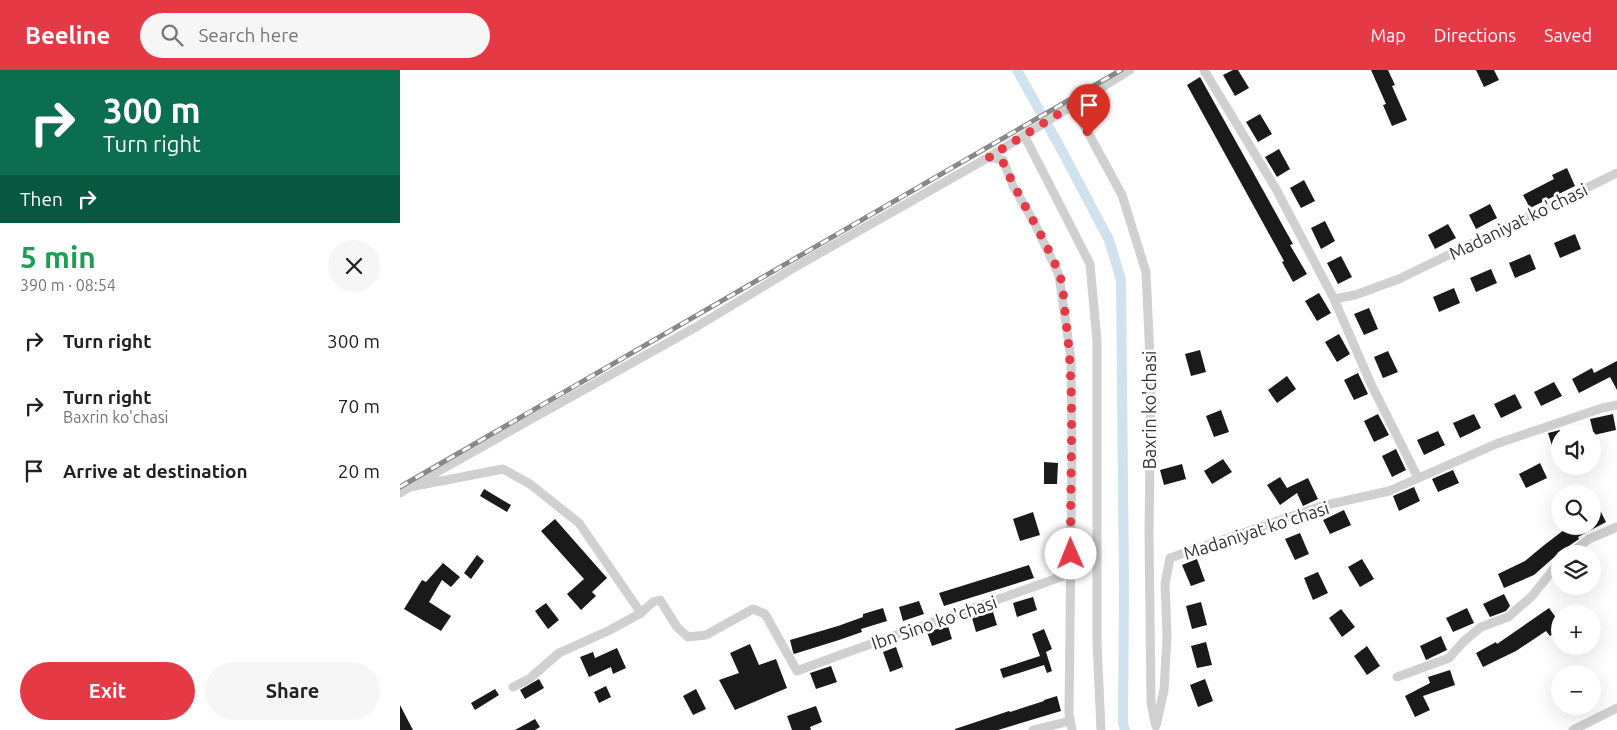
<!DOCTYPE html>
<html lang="en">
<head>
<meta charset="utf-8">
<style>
	:root { --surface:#fff; --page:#f6f6f6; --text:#202124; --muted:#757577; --accent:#e63946 }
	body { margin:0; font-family:Ubuntu,sans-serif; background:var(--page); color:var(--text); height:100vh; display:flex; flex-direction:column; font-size:19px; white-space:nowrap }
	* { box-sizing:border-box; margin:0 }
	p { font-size:16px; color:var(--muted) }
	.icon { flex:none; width:28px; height:28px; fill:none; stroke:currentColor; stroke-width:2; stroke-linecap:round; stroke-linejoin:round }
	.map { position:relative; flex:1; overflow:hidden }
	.drawer { display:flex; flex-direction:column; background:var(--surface); width:400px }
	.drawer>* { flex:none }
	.guide { background:#0b6e4f; color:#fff; overflow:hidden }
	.buttons { position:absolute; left:1151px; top:355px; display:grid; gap:10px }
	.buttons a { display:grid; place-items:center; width:50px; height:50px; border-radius:50%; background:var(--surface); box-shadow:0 5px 20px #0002; font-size:25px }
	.pin { position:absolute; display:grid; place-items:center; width:42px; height:42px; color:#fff; margin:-51px -21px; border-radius:50% 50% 50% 0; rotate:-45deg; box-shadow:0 0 5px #0007 }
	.pin .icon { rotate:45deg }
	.me { position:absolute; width:55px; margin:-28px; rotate:359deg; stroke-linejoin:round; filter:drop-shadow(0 0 4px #0008) }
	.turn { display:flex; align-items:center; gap:18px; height:105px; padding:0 20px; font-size:22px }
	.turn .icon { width:65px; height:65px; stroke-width:2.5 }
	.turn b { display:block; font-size:35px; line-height:42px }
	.then { display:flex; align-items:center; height:48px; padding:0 20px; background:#0003; gap:10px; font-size:19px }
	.round { display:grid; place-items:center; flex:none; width:52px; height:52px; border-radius:26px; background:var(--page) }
	.headline { display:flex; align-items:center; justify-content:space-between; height:85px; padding:0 20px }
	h1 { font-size:30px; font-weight:700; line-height:38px; color:#1e9e55 }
	.action { display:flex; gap:10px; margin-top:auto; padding:10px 20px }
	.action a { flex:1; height:58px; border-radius:30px; background:var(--accent); color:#fff; font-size:20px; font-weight:700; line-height:58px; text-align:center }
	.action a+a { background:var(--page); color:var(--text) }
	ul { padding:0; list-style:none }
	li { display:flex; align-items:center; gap:15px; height:65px; padding:0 20px }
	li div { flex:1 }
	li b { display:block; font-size:19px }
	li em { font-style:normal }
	header { display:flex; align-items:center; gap:30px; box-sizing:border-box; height:70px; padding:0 25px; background:var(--accent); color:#fff }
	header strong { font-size:24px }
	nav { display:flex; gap:28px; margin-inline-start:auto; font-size:18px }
	.search { width:350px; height:45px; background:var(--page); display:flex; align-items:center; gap:12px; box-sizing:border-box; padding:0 18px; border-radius:28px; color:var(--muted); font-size:19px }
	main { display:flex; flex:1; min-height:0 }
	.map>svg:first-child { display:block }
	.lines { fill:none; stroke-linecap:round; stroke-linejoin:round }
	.canal { stroke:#cfe2ee; stroke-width:10 }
	.building { fill:#1a1a1a }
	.minor { stroke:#d0d0d0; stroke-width:9 }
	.rail-casing { stroke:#888; stroke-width:5 }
	.rail { stroke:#fff; stroke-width:3; stroke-dasharray:9; stroke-linecap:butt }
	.route { stroke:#e63946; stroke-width:9; stroke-dasharray:0 16.2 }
	.labels { text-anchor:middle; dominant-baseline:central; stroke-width:5; stroke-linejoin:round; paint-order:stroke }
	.street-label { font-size:18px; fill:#333; stroke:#fff }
</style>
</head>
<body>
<header>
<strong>Beeline</strong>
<div class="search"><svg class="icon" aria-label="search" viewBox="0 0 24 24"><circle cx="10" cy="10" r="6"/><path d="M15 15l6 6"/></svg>Search here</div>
<nav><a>Map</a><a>Directions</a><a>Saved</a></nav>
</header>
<main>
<section class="drawer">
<div class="guide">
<div class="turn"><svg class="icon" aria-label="right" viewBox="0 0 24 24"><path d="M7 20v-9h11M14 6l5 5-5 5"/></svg><div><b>300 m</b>Turn right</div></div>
<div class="then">Then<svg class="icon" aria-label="right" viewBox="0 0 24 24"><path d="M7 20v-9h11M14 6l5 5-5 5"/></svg></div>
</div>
<div class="headline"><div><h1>5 min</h1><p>390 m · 08:54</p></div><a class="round"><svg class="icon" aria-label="close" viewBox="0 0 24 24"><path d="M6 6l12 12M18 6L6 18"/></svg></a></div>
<ul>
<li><svg class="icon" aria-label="right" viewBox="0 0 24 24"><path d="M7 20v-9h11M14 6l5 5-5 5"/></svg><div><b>Turn right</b></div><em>300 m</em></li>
<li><svg class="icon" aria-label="right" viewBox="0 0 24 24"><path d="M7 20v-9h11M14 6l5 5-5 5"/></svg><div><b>Turn right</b><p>Baxrin ko'chasi</p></div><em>70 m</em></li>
<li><svg class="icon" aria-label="arrive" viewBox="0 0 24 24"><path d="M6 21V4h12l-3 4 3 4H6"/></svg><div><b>Arrive at destination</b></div><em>20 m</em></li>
</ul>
<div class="action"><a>Exit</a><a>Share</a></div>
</section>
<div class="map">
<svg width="1217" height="660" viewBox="0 0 1217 660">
	<rect width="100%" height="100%" fill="#fff"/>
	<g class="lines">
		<path class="canal" d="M617,0l44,79 48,91 12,40 3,305 -1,138 2,7"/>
	</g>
	<g class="building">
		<path d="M833,0h5l11,18 -14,8 -12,-21z"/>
		<path d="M971,0h17l7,15 -3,1 15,34 -15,6 -9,-21 3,-1z"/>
		<path d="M1076,0h18l5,10 -15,7z"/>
		<path d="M800,7l93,167 -3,1 17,29 -14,8 -11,-20 2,-1 -97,-176z"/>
		<path d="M860,44l12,20 -14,8 -12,-20z"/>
		<path d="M879,79l11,20 -13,8 -12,-20z"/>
		<path d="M1167,98l8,18 -45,22 -7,-13 31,-16 -2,-4z"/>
		<path d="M904,110l11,21 -14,7 -11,-20z"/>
		<path d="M1090,134l7,14 -21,11 -7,-14z"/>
		<path d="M925,151l10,20 -14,8 -10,-21z"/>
		<path d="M1048,154l8,14 -21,11 -7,-14z"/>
		<path d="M1175,164l6,15 -21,9 -6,-15z"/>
		<path d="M1130,184l6,15 -21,9 -6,-15z"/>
		<path d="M941,186l11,21 -14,7 -11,-21z"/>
		<path d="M1091,199l6,14 -21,9 -6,-14z"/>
		<path d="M1054,218l6,15 -21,9 -6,-15z"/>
		<path d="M919,223l12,20 -14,8 -12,-20z"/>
		<path d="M969,238l9,21 -14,6 -10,-21z"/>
		<path d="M939,264l11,20 -13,8 -12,-20z"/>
		<path d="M800,280l6,22 -15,4 -6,-22z"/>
		<path d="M988,281l10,21 -15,6 -9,-21z"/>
		<path d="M1217,291v29l-7,-13 -31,16 -7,-14 20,-11 2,5z"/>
		<path d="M958,303l10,21 -14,6 -10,-20z"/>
		<path d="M887,306l9,13 -19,14 -9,-13z"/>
		<path d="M1154,312l8,14 -21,10 -7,-14z"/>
		<path d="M1115,324l7,14 -21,10 -7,-14z"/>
		<path d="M821,340l8,22 -15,5 -8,-21z"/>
		<path d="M978,344l11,21 -15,7 -10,-21z"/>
		<path d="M1074,344l7,14 -21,10 -7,-15z"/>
		<path d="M1213,344l3,16 -22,5 -4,-16z"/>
		<path d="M1160,360v16l-7,3 -5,-16z"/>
		<path d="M1038,361l7,14 -21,10 -7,-15z"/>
		<path d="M996,379l10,21 -14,7 -10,-21z"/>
		<path d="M823,389l9,13 -20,12 -8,-13z"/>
		<path d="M644,392l14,1 -1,21h-13z"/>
		<path d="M1140,393l7,15 -21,10 -7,-14z"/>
		<path d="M782,394l4,15 -22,6 -4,-15z"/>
		<path d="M1053,400l6,13 -21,9 -6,-13z"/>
		<path d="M880,407l7,11 21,-10 10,21 -15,7 -6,-13 -17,12 -13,-20z"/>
		<path d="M1014,417l6,14 -21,10 -6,-15z"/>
		<path d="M84,419l27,16 -4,7 -27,-16z"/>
		<path d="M1199,438l7,14 -28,15 1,2 -19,13 -26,23 -30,13 -6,-14 27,-13 18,-15 26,-20h23v-15z"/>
		<path d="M944,440l7,15 -21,9 -7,-14z"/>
		<path d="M633,442l7,23 -20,6 -7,-22z"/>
		<path d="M155,449l52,59 -15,14 4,4 -15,14 -14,-16 17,-15 -43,-48z"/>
		<path d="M900,463l9,21 -14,6 -10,-21z"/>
		<path d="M77,485l7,6 -13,18 -7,-6z"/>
		<path d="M797,489l8,22 -14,5 -9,-21z"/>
		<path d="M962,489l12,20 -14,8 -12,-20z"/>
		<path d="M43,493l17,14 -9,10 -9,-7 -13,22 22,14 -10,15 -37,-22 18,-29 4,2z"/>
		<path d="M629,495l5,13 -90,28 -5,-13z"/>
		<path d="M918,502l10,21 -15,7 -9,-22z"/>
		<path d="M1104,524l6,12 -4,5 -16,6 -7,-13z"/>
		<path d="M633,527l4,13 -20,7 -4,-14z"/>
		<path d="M519,531l5,13 -21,7 -4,-14z"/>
		<path d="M801,532l6,23 -15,4 -6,-23z"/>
		<path d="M146,533l13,17 -11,9 -13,-18z"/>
		<path d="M483,538l4,13 -26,8 1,3 -23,8 -45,14 -1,-2 -3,-12 48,-14 25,-9v-3z"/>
		<path d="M1067,538l7,15 -21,9 -7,-14z"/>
		<path d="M1149,538l11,15v6l-10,7 -4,-5 -30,20 -33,16 -7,-14 20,-11 1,2z"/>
		<path d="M941,539l14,18 -13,10 -13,-19z"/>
		<path d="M593,542l4,13 -21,7 -4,-14z"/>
		<path d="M548,556l4,13 -20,7 -5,-14z"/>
		<path d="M644,559l8,20 -6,3 6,19 -5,2 -3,-8 -41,13 -3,-9 40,-13 -8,-22z"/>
		<path d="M1041,566l6,14 -21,10 -6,-14z"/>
		<path d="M806,572l6,23 -15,3 -6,-22z"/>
		<path d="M350,574l9,21 17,-6 11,29 -52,22 -16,-30 20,-7 -9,-20z"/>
		<path d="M967,576l13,20 -13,9 -13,-19z"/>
		<path d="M496,577l7,20 -13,5 -7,-20z"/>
		<path d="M217,578l9,20 -13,6 -2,-7 -22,10 -9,-20 13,-5 2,6z"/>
		<path d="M431,596l6,16 -21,7 -6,-16z"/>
		<path d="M1050,600l5,15 -32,11 7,14 -15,7 -10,-21 25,-13 -2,-6z"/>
		<path d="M139,609l5,9 -19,11 -5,-9z"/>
		<path d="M805,609l8,22 -15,6 -8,-22z"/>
		<path d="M206,616l5,11 -12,6 -5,-11z"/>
		<path d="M95,619l4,6 -24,15 -4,-7z"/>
		<path d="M296,619l10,20 -13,6 -10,-19z"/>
		<path d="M657,626l4,15 -63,19h-43v-1l54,-18 1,1 34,-11v-1z"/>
		<path d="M0,635l13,25h-13z"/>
		<path d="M416,636l6,16 -12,5 1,3h-19l-5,-14z"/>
		<path d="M135,649l5,8 -5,3h-20z"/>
	</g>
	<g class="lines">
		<g class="minor">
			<path d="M804,0l72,119 58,110 37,85 47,94"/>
			<path d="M673,35l49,90 24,77 5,108 -2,152 2,170 4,21"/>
			<path d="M624,65l66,129 7,77v301l4,88"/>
			<path d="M589,87l14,3 10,26 22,38 24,51 12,84 1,90 -3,265 3,16"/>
			<path d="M934,229l21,-4 44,-16 218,-106"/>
			<path d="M10,417l286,-160 101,-61 192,-109 141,-87"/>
			<path d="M0,423l10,-6 93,-18 27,15 49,39 62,90"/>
			<path d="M1170,484l19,-15 28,-12"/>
			<path d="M997,607l52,-19 15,-17 17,-14 27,-10 24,-21 28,-35"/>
			<path d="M113,617l16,-8 30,-26 51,-23 31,-17 12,-11 7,-2 17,27 11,10 18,-2 47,-26 12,5 32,57c91,-35 184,-64 274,-98"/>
			<path d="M756,656l8,-36 3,-53 -2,-53 5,-26 152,-52 67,-15 107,-47 106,-36 15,-3"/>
			<path d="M633,660l37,-9"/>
			<path d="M1173,660l44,-22"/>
		</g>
		<defs>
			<path id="rail" d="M0,417l721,-417"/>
		</defs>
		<use href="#rail" class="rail-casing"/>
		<use href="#rail" class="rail"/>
	</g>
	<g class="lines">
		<path class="route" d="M671,484c-2,-77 5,-155 -5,-232 -2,-14 -2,-36 -7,-49 -16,-39 -40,-74 -57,-113l-13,-3 84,-52 16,30"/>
	</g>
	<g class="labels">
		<g class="street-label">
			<text transform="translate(1118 151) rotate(-26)">Madaniyat ko'chasi</text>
			<text transform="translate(749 340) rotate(-90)">Baxrin ko'chasi</text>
			<text transform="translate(856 460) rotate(-18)">Madaniyat ko'chasi</text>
			<text transform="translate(534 552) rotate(-19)">Ibn Sino ko'chasi</text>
		</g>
	</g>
</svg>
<div class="buttons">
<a><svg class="icon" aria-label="sound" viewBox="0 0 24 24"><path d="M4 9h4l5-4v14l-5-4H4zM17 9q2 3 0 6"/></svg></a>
<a><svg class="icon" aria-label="search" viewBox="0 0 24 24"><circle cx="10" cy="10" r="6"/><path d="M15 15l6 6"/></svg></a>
<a><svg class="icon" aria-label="layers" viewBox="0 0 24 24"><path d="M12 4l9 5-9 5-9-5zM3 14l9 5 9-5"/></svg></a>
<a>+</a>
<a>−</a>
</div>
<div class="pin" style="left:689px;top:65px;background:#d93025"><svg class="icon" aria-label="arrive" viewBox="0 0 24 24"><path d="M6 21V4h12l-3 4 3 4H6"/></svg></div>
<svg class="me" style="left:671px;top:484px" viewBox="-20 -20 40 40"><circle r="19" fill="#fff"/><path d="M0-13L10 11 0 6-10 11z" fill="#e63946"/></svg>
</div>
</main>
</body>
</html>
